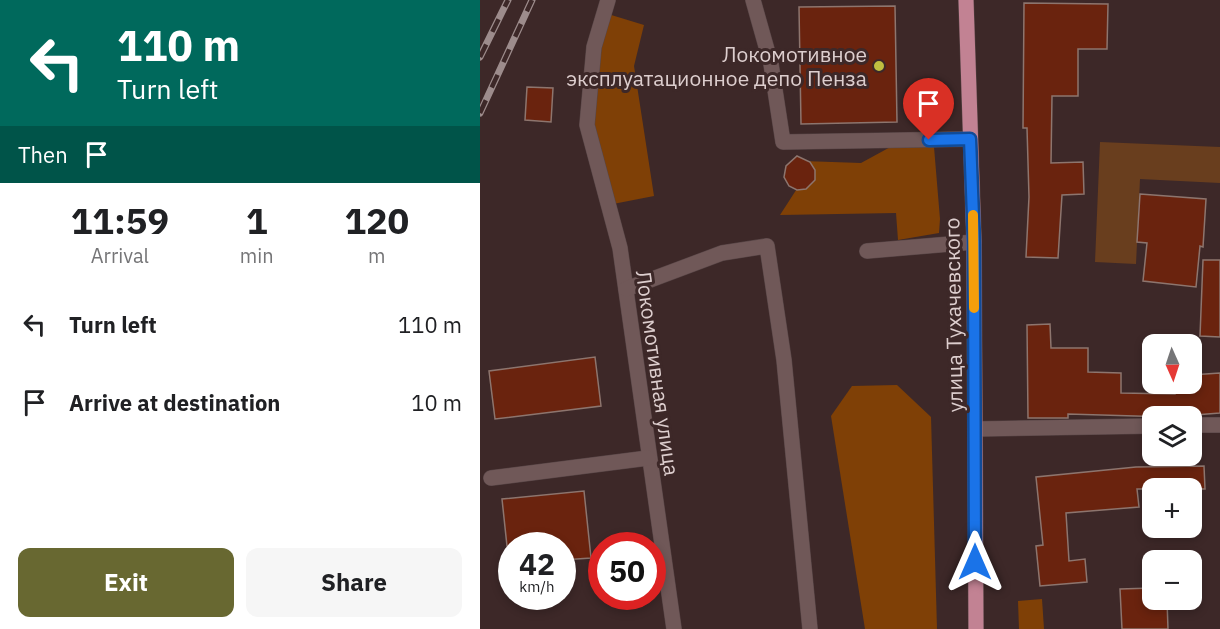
<!DOCTYPE html>
<html lang="en">
<head>
<meta charset="utf-8">
<style>
	:root { --surface:#fff; --page:#f6f6f6; --text:#202124; --muted:#757577; --accent:#686831 }
	body { margin:0; font-family:"IBM Plex Sans",sans-serif; background:var(--page); color:var(--text); height:100vh; display:flex; flex-direction:column; font-size:22px; white-space:nowrap }
	* { box-sizing:border-box; margin:0 }
	p { font-size:20px; color:var(--muted) }
	.icon { flex:none; width:33px; height:33px; fill:none; stroke:currentColor; stroke-width:2; stroke-linecap:round; stroke-linejoin:round }
	.map { position:relative; flex:1; overflow:hidden }
	.sheet { display:flex; flex-direction:column; background:var(--surface); width:480px }
	.sheet>* { flex:none }
	.top-card { background:#00695c; color:#fff; overflow:hidden }
	.needle { width:39px; rotate:177deg }
	.tools { position:absolute; left:662px; top:334px; display:grid; gap:12px }
	.tools a { display:grid; place-items:center; width:60px; height:60px; border-radius:12px; background:var(--surface); box-shadow:0 3px 9px #0003; font-size:30px }
	.speed { position:absolute; left:18px; top:532px; display:flex; gap:12px; font-size:30px; font-weight:700; text-align:center }
	.speed>* { display:grid; place-content:center; width:78px; height:78px; border-radius:50%; background:var(--surface); box-shadow:0 3px 9px #0003; line-height:1 }
	.speed small { font-size:15px; font-weight:400 }
	.speed .limit { border:9px solid #d22; background:#fff; color:#111 }
	.pin { position:absolute; display:grid; place-items:center; width:51px; height:51px; color:#fff; margin:-62px -26px; border-radius:50% 50% 50% 0; rotate:-45deg; box-shadow:0 0 6px #0007 }
	.pin .icon { rotate:45deg }
	.me { position:absolute; width:66px; margin:-33px; rotate:0deg; stroke-linejoin:round; filter:drop-shadow(0 0 4px #0008) }
	.turn { display:flex; align-items:center; gap:21px; height:126px; padding:0 18px; font-size:27px }
	.turn .icon { width:78px; height:78px; stroke-width:2.5 }
	.turn b { display:block; font-size:42px; line-height:51px }
	.then { display:flex; align-items:center; height:57px; padding:0 18px; background:#0003; gap:12px; font-size:22px }
	.eta { display:flex; justify-content:space-evenly; align-items:center; height:102px; text-align:center }
	.eta b { font-size:36px; font-weight:700; line-height:42px }
	.button { display:flex; gap:12px; margin-top:auto; padding:12px 18px }
	.button a { flex:1; height:69px; border-radius:12px; background:var(--accent); color:#fff; font-size:24px; font-weight:700; line-height:69px; text-align:center }
	.button a+a { background:var(--page); color:var(--text) }
	ul { padding:0; list-style:none }
	li { display:flex; align-items:center; gap:18px; height:78px; padding:0 18px }
	li div { flex:1 }
	li b { display:block; font-size:22px }
	li em { font-style:normal }
	main { display:flex; flex:1; min-height:0 }
	.map>svg:first-child { display:block }
	.green { fill:#693e1e }
	.forest { fill:#7f4006 }
	.building { fill:#6a230e; stroke:#8d756e; stroke-width:1.5 }
	.lines { fill:none; stroke-linecap:round; stroke-linejoin:round }
	.minor-casing { stroke:#574546; stroke-width:16 }
	.major-casing { stroke:#574546; stroke-width:16 }
	.minor { stroke:#705858; stroke-width:15 }
	.major { stroke:#c28293; stroke-width:15 }
	.rail-casing { stroke:#9d8c8c; stroke-width:7 }
	.rail { stroke:#3d2828; stroke-width:4.5; stroke-dasharray:14; stroke-linecap:butt }
	.route-casing { stroke:#114b97; stroke-width:15 }
	.route { stroke:#1a73e8; stroke-width:10 }
	.slow { stroke:#f59e0b; stroke-width:10 }
	.poi-dot { fill:#c0be40; stroke:#3d2828; stroke-width:2 }
	.labels { text-anchor:middle; dominant-baseline:central; stroke-width:6; stroke-linejoin:round; paint-order:stroke }
	.poi-label { font-size:21px; fill:#ddcece; stroke:#3d2828; text-anchor:end }
	.street-label { font-size:21px; fill:#ddcece; stroke:#3d2828 }
</style>
</head>
<body>
<main>
<section class="sheet">
<div class="top-card">
<div class="turn"><svg class="icon" aria-label="left" viewBox="0 0 24 24"><path d="M17 20v-9H6M10 6l-5 5 5 5"/></svg><div><b>110 m</b>Turn left</div></div>
<div class="then">Then<svg class="icon" aria-label="arrive" viewBox="0 0 24 24"><path d="M6 21V4h12l-3 4 3 4H6"/></svg></div>
</div>
<div class="eta">
<div><b>11:59</b><p>Arrival</p></div>
<div><b>1</b><p>min</p></div>
<div><b>120</b><p>m</p></div>
</div>
<ul>
<li><svg class="icon" aria-label="left" viewBox="0 0 24 24"><path d="M17 20v-9H6M10 6l-5 5 5 5"/></svg><div><b>Turn left</b></div><em>110 m</em></li>
<li><svg class="icon" aria-label="arrive" viewBox="0 0 24 24"><path d="M6 21V4h12l-3 4 3 4H6"/></svg><div><b>Arrive at destination</b></div><em>10 m</em></li>
</ul>
<div class="button"><a>Exit</a><a>Share</a></div>
</section>
<div class="map">
<svg width="740" height="629" viewBox="0 0 740 629">
	<rect width="100%" height="100%" fill="#3d2828"/>
	<path class="green" d="M620,142l120,5v36l-80,-4 -4,85 -41,-2z"/>
	<g class="forest">
		<path d="M128,14l36,11 -10,41 20,130 -41,8 -20,-78 5,-78z"/>
		<path d="M441,138l13,9 6,72 -1,14 -41,7 -2,-27 -116,2 20,-31 3,-23 58,2 44,-24z"/>
		<path d="M417,385l34,32 6,212h-72l-34,-213 21,-30z"/>
		<path d="M562,599l2,30h-25l-1,-28z"/>
	</g>
	<g class="building">
		<path d="M544,3l84,1 -1,45h-29v47h-26l-1,67 32,-1 1,32 -22,1 -4,63 -32,-1 3,-60 -2,-69h-4z"/>
		<path d="M415,6l2,116 -96,2 -2,-117z"/>
		<path d="M47,87l26,1 -2,34 -26,-2z"/>
		<path d="M317,156l13,6 5,8v10l-9,9 -9,1 -8,-4 -5,-9 2,-11z"/>
		<path d="M660,194l66,5 -3,48 -3,-1 -4,41 -53,-6 4,-38 -10,-1z"/>
		<path d="M723,260h17v77l-20,-1z"/>
		<path d="M570,324l1,24h37v24l33,1v20l54,1v-10h16v-9l29,-2v40l-51,4 -101,-3v4h-40l-1,-93z"/>
		<path d="M115,357l6,49 -106,13 -6,-48z"/>
		<path d="M724,466l1,23h-68l2,18 -73,6 3,48 16,-2 2,23 -47,4 -4,-40 7,-1 -7,-68 100,-10z"/>
		<path d="M104,491l7,67 -29,2v-14h-55l-5,-47z"/>
		<path d="M672,588v12h15l1,29h-46l-2,-40z"/>
	</g>
	<g class="lines">
		<defs>
			<g id="minor">
				<path d="M128,0l-14,47 -7,78 33,123 54,381"/>
				<path d="M273,0l18,64 12,78 187,-3"/>
				<path d="M387,251l107,-9"/>
				<path d="M146,289l96,-36 45,-7 17,114 26,269"/>
				<path d="M711,425h29"/>
				<path d="M495,429l177,-3"/>
				<path d="M11,478l157,-20"/>
			</g>
			<path id="major" d="M486,0l8,242 2,387"/>
		</defs>
		<use href="#minor" class="minor-casing"/>
		<use href="#major" class="major-casing"/>
		<use href="#minor" class="minor"/>
		<use href="#major" class="major"/>
		<defs>
			<g id="rail">
				<path d="M0,57l28,-57"/>
				<path d="M0,113l52,-113"/>
			</g>
		</defs>
		<use href="#rail" class="rail-casing"/>
		<use href="#rail" class="rail"/>
	</g>
	<g class="lines">
		<defs>
			<path id="route" d="M449,140l41,-1 4,103 1,320"/>
		</defs>
		<use href="#route" class="route-casing"/>
		<use href="#route" class="route"/>
		<path class="slow" d="M493,215l1,93"/>
	</g>
	<circle class="poi-dot" cx="399" cy="66" r="6"/>
	<g class="labels">
		<g class="poi-label">
			<text x="387" y="54">Локомотивное<tspan x="387" dy="24">эксплуатационное депо Пенза</tspan></text>
		</g>
		<g class="street-label">
			<text transform="translate(473 315) rotate(-91)">улица Тухачевского</text>
			<text transform="translate(178 373) rotate(82)">Локомотивная улица</text>
		</g>
	</g>
</svg>
<div class="tools">
<a><svg class="needle" viewBox="-14 -14 28 28"><path d="M0-13l5 13h-10z" fill="#e53935"/><path d="M0 13l5-13h-10z" fill="#757577"/></svg></a>
<a><svg class="icon" aria-label="layers" viewBox="0 0 24 24"><path d="M12 4l9 5-9 5-9-5zM3 14l9 5 9-5"/></svg></a>
<a>+</a>
<a>−</a>
</div>
<div class="speed"><div>42<small>km/h</small></div><div class="limit">50</div></div>
<div class="pin" style="left:449px;top:140px;background:#d93025"><svg class="icon" aria-label="arrive" viewBox="0 0 24 24"><path d="M6 21V4h12l-3 4 3 4H6"/></svg></div>
<svg class="me" style="left:495px;top:562px" viewBox="-20 -20 40 40"><path d="M0-17L14 15 0 8-14 15z" fill="#1a73e8" stroke="#fff" stroke-width="4"/></svg>
</div>
</main>
</body>
</html>
